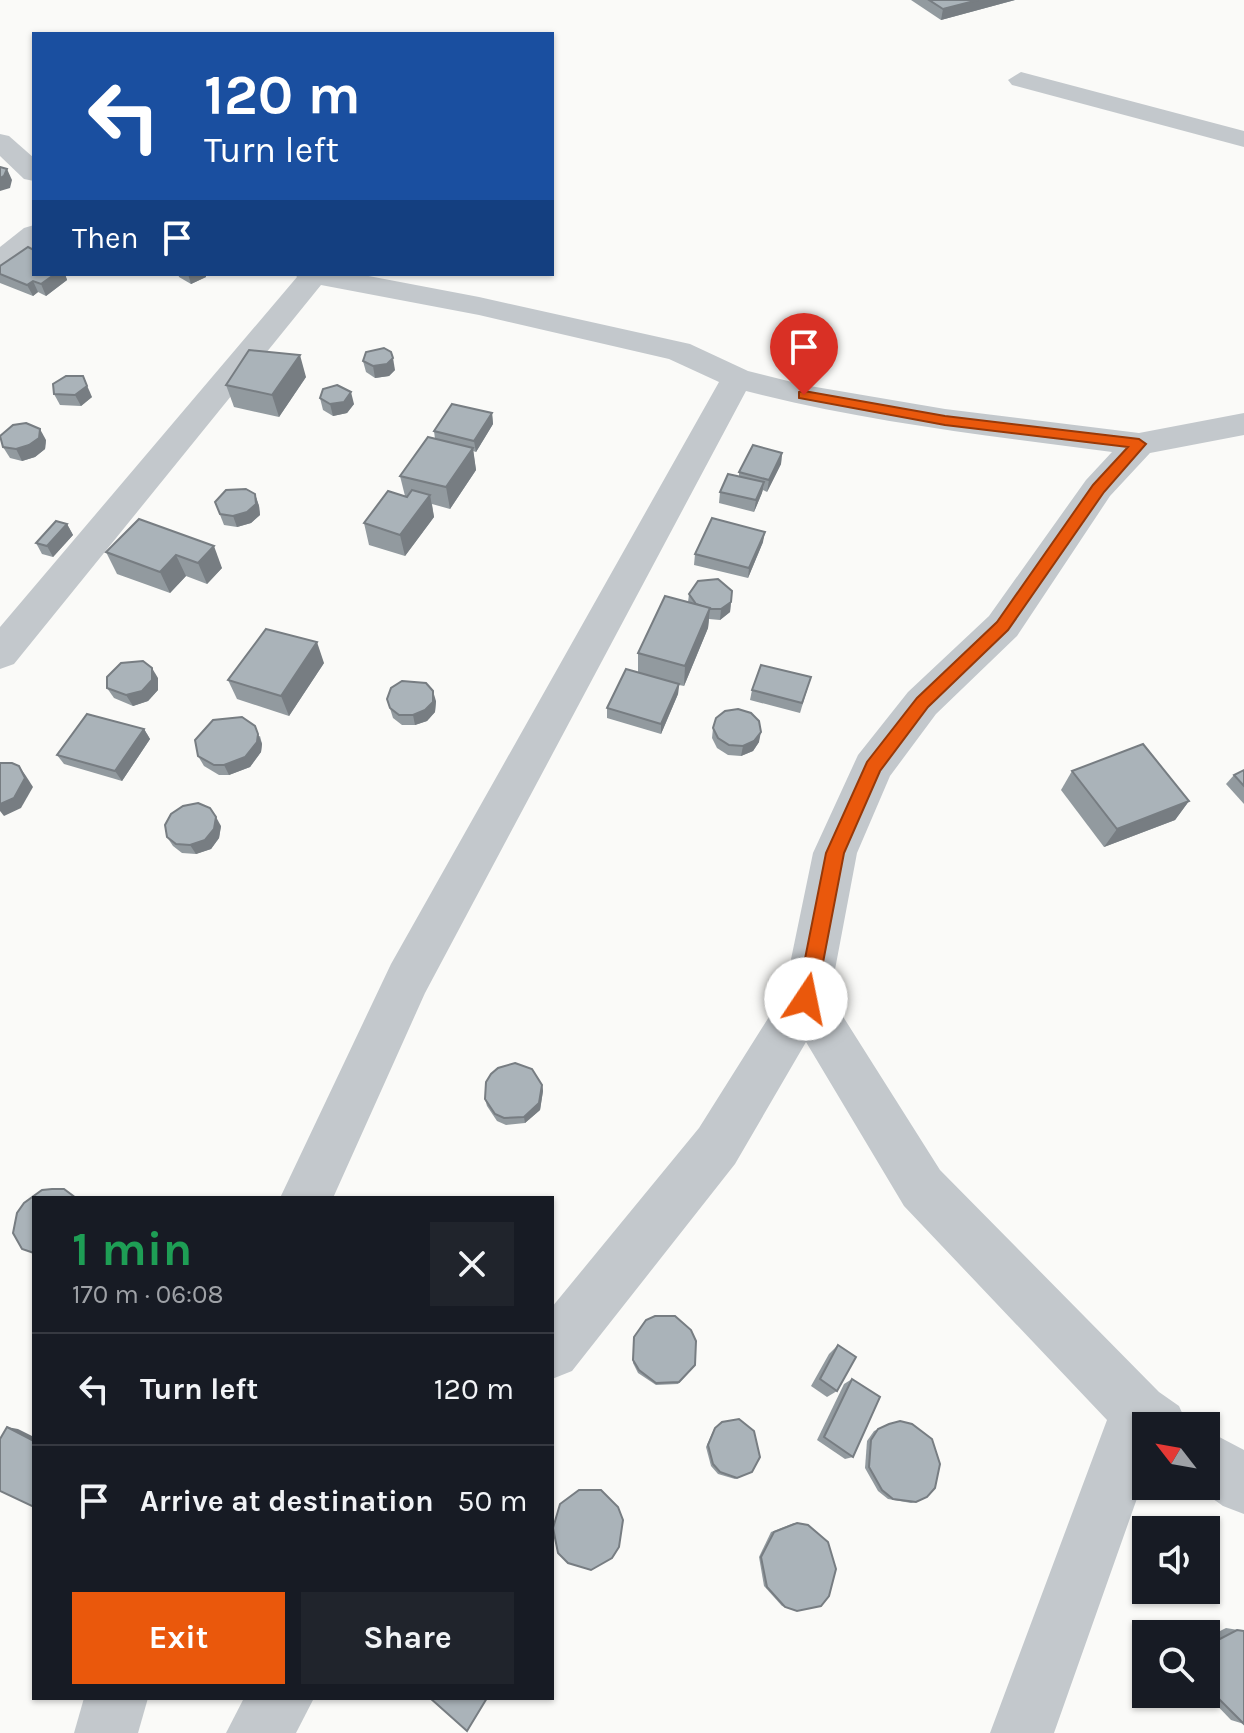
<!DOCTYPE html>
<html lang="en">
<head>
<meta charset="utf-8">
<style>
	:root { --surface:#171b24; --page:#20242c; --text:#f1f3f6; --muted:#9ea1a6; --line:#363941; --accent:#ea580c }
	body { margin:0; font-family:Karla,sans-serif; background:var(--page); color:var(--text); height:100vh; display:flex; flex-direction:column; font-size:30px; white-space:nowrap }
	* { box-sizing:border-box; margin:0 }
	p { font-size:26px; color:var(--muted) }
	.icon { flex:none; width:44px; height:44px; fill:none; stroke:currentColor; stroke-width:2; stroke-linecap:round; stroke-linejoin:round }
	.map { position:relative; flex:1; overflow:hidden }
	.side { position:absolute; left:32px; top:1196px; width:522px; height:504px; display:flex; flex-direction:column; background:var(--surface); border-radius:0px; box-shadow:0 2px 6px #0004 }
	.side>* { flex:none }
	.guide { position:absolute; left:32px; top:32px; width:522px; height:244px; border-radius:0px; box-shadow:0 2px 6px #0004; background:#1a4fa0; color:#fff; overflow:hidden }
	.needle { width:52px; rotate:301deg }
	.buttons { position:absolute; left:1132px; top:1412px; display:grid; gap:16px }
	.buttons a { display:grid; place-items:center; width:88px; height:88px; border-radius:0px; background:var(--surface); box-shadow:0 2px 6px #0004; font-size:40px }
	.pin { position:absolute; display:grid; place-items:center; width:68px; height:68px; color:#fff; margin:-82px -34px; border-radius:50% 50% 50% 0; rotate:-45deg; box-shadow:0 0 8px #0007 }
	.pin .icon { rotate:45deg }
	.me { position:absolute; width:88px; margin:-44px; rotate:11deg; stroke-linejoin:round; filter:drop-shadow(0 0 6px #0008) }
	.turn { display:flex; align-items:center; gap:28px; height:168px; padding:0 40px; font-size:36px }
	.turn .icon { width:104px; height:104px; stroke-width:2.5 }
	.turn b { display:block; font-size:56px; line-height:68px }
	.then { display:flex; align-items:center; height:76px; padding:0 40px; background:#0003; gap:16px; font-size:30px }
	.round { display:grid; place-items:center; flex:none; width:84px; height:84px; border-radius:0px; background:var(--page) }
	.overview { display:flex; align-items:center; justify-content:space-between; height:136px; padding:0 40px }
	h1 { font-size:48px; font-weight:700; line-height:60px; color:#1e9e55 }
	.cta { display:flex; gap:16px; margin-top:auto; padding:16px 40px }
	.cta a { flex:1; height:92px; border-radius:0px; background:var(--accent); color:#fff; font-size:32px; font-weight:700; line-height:92px; text-align:center }
	.cta a+a { background:var(--page); color:var(--text) }
	ul { padding:0; list-style:none }
	li { display:flex; align-items:center; gap:24px; height:112px; padding:0 40px; border-top:2px solid var(--line) }
	li div { flex:1 }
	li b { display:block; font-size:30px }
	li em { font-style:normal }
	.map>svg:first-child { display:block }
	.lines { fill:none; stroke-linecap:round; stroke-linejoin:round }
	.minor { fill:#c3c8cc; fill-rule:evenodd }
	.wall { fill:#929a9f }
	.shaded-wall { fill:#777d82 }
	.building { fill:#aab3b9; stroke:#777d82; stroke-width:2 }
	.route { fill:#ea580c; stroke:#983908; stroke-width:2 }
</style>
</head>
<body>
<div class="map">
<svg width="1244" height="1733" viewBox="0 0 1244 1733">
	<rect width="100%" height="100%" fill="#fafaf8"/>
	<g class="lines">
		<g class="minor">
			<path d="M1021,72l223,59v16l-232,-62 -4,-5z"/>
			<path d="M0,134l9,2 25,22v23l-10,-2 -24,-23z"/>
			<path d="M34,225v24l-24,19 -10,3v-24l24,-19z"/>
			<path d="M295,274h63l121,23 211,47 58,27 56,14 141,24 194,24 105,-20v22l-94,18 -40,43 -93,140 -81,78 -46,62 -33,77 -27,143 110,174 219,222 20,14 9,20h-42v47l-92,260h-64l117,-313 -203,-214 -98,-164 -71,122 -163,207 -20,8v-72l147,-179 85,-135 29,-140 45,-98 50,-63 81,-76 97,-136 26,-28c-123,-16 -245,-30 -366,-61l-321,602 -92,205h-53l111,-234 328,-582 -50,-23 -190,-44 -158,-30 -307,379 -14,5v-42l297,-350z"/>
			<path d="M1206,1430l38,20v64l-21,-8 -28,-20h11z"/>
			<path d="M84,1698h64l-10,35h-64z"/>
			<path d="M244,1698h70l-18,35h-70z"/>
		</g>
	</g>
	<g class="wall">
		<path d="M911,0h104l-74,20z"/>
		<path d="M0,266l34,8h31l2,6 -21,16 -8,-4 -5,4 -33,-13z"/>
		<path d="M100,274h20l-2,2h-16z"/>
		<path d="M178,274h28v3l-15,7 -12,-7z"/>
		<path d="M363,361l32,9 -6,6 -14,2 -9,-6z"/>
		<path d="M306,377l-27,40 -45,-10 -8,-22z"/>
		<path d="M53,384l39,13 -11,9 -21,-1 -6,-11z"/>
		<path d="M320,398l34,6 -7,9 -14,3 -10,-6z"/>
		<path d="M492,413l1,11 -17,28 -3,-1 3,19 -26,39 -18,-5 2,13 -29,39 -36,-11 -5,-22 41,-27 -5,-20 35,-37 -1,-8z"/>
		<path d="M46,440l-1,9 -10,8 -13,4 -12,-3 -7,-11z"/>
		<path d="M782,453l-1,11 -14,28 -4,-2 -9,22 -35,-9 1,-11 19,-16v-4z"/>
		<path d="M255,494l4,12 1,9 -9,8 -14,4 -13,-2 -9,-23z"/>
		<path d="M139,519l83,49 -15,16 -21,-8 -16,17 -53,-19 -11,-22z"/>
		<path d="M67,524l6,11 -20,22 -11,-3 -6,-11z"/>
		<path d="M763,542l-15,36 -54,-13 1,-11z"/>
		<path d="M732,591l-2,21 -10,8 -11,-1 -1,9 -24,58 -5,-1 -1,9 -17,40 -54,-16v-10l31,-35v-20l50,-51 1,-8z"/>
		<path d="M324,663l-35,53 -52,-17 -9,-19z"/>
		<path d="M811,677l-11,36 -50,-13 2,-10z"/>
		<path d="M158,678v12l-10,11 -15,5 -19,-8 -7,-10z"/>
		<path d="M387,699l49,2 -1,11 -8,9 -12,4h-13l-9,-7z"/>
		<path d="M713,728l46,14 -6,9 -12,5 -13,-1 -11,-7 -5,-10z"/>
		<path d="M144,729l6,10 -28,42 -58,-17 -7,-9z"/>
		<path d="M260,736l2,8 -1,8 -11,15 -21,8h-10l-15,-9 -6,-10z"/>
		<path d="M1244,770v34l-18,-20 8,-9z"/>
		<path d="M1072,771l117,30 -14,19 -71,27 -43,-57z"/>
		<path d="M221,826l-2,12 -8,11 -15,5 -14,-1 -9,-7 -6,-9z"/>
		<path d="M542,1085l1,6 -3,19 -15,13 -19,2 -9,-4 -10,-15 -2,-7z"/>
		<path d="M634,1337l61,28 -2,3 -15,16 -22,1 -18,-12 -5,-10z"/>
		<path d="M838,1345l-1,46 -10,6 -16,-11 18,-32z"/>
		<path d="M852,1379l1,78 -8,2 -28,-19 27,-56z"/>
		<path d="M722,1422l30,50 -17,7 -17,-5 -7,-8 -5,-19 8,-18z"/>
		<path d="M889,1424l27,78 -5,1 -23,-4 -10,-8 -13,-23 2,-27 7,-10z"/>
		<path d="M794,1523h3l-12,84 -3,-1 -18,-20 -5,-29 12,-25z"/>
		<path d="M1226,1628l18,3v93l-13,-4 -23,-24 -2,-4v-54z"/>
	</g>
	<g class="shaded-wall">
		<path d="M978,0h37l-74,20 2,-11z"/>
		<path d="M7,169l5,11 -2,8 -10,3v-13z"/>
		<path d="M55,274h10l2,6 -21,16 -5,-12z"/>
		<path d="M188,274h18v3l-15,7z"/>
		<path d="M33,281l5,11 -5,4 -6,-11z"/>
		<path d="M300,355l6,22 -27,40 -7,-22z"/>
		<path d="M393,358l2,12 -6,6 -14,2 -2,-12z"/>
		<path d="M83,376l9,21 -11,9 -6,-11z"/>
		<path d="M351,392l3,12 -7,9 -14,3 -3,-12z"/>
		<path d="M492,413l1,11 -17,28 -2,-11z"/>
		<path d="M40,429l6,11 -1,9 -10,8 -13,4 -6,-12z"/>
		<path d="M473,448l3,22 -26,39 -4,-22z"/>
		<path d="M782,453l-1,11 -14,28 2,-12z"/>
		<path d="M764,482l-2,11 -8,19 2,-12z"/>
		<path d="M255,494l4,12 1,9 -9,8 -14,4 -4,-11z"/>
		<path d="M430,495l4,22 -29,39 -5,-21z"/>
		<path d="M67,524l6,11 -20,22 -6,-11z"/>
		<path d="M765,532l-2,10 -15,36 1,-10z"/>
		<path d="M214,546l8,22 -15,16 -9,-21z"/>
		<path d="M176,555l10,21 -16,17 -10,-21z"/>
		<path d="M731,602l-1,10 -10,8 1,-11z"/>
		<path d="M710,608l-2,20 -24,58 1,-20z"/>
		<path d="M317,642l7,21 -35,53 -8,-20z"/>
		<path d="M152,668l6,10v12l-10,11 -15,5 -7,-11z"/>
		<path d="M679,684l-1,10 -17,40v-10z"/>
		<path d="M433,691l3,10 -1,11 -8,9 -12,4 -2,-10z"/>
		<path d="M255,726l7,18 -1,8 -11,15 -21,8 -5,-10z"/>
		<path d="M144,729l6,10 -28,42 -7,-10z"/>
		<path d="M761,732l-2,10 -6,9 -12,5 2,-10z"/>
		<path d="M19,766l7,10 7,11 -12,21 -17,8 -4,-5v-7z"/>
		<path d="M1189,801l-14,19 -71,27 13,-18z"/>
		<path d="M216,817l5,9 -2,12 -8,11 -15,5 -6,-9z"/>
		<path d="M542,1085l1,6 -3,19 -15,13 -1,-6z"/>
		<path d="M7,1427l11,2 16,8v4z"/>
	</g>
	<g class="building">
		<path d="M929,0h49l-35,9z"/>
		<path d="M0,167l7,2 -3,7 -4,2z"/>
		<path d="M28,247l6,3v24h21l-14,10 -8,-3 -6,4 -27,-11v-8z"/>
		<path d="M384,348l7,4 2,6 -6,6 -14,2 -10,-5 3,-9z"/>
		<path d="M249,350l51,5 -28,40 -46,-10z"/>
		<path d="M66,376h17l4,10 -12,9 -21,-1 -1,-10z"/>
		<path d="M337,385l14,7 -7,10 -14,2 -10,-6 3,-9z"/>
		<path d="M452,404l40,9 -18,28 -40,-10z"/>
		<path d="M26,423l14,6 -1,9 -10,7 -13,4 -13,-2 -3,-11 13,-11z"/>
		<path d="M428,437l45,11 -27,39 -46,-11z"/>
		<path d="M753,445l29,8 -13,27 -30,-8z"/>
		<path d="M728,474l36,8 -8,18 -36,-8z"/>
		<path d="M246,489l9,5 1,10 -9,8 -14,4 -13,-2 -5,-12 11,-12z"/>
		<path d="M412,490l18,5 -30,40 -36,-12 24,-32 19,6z"/>
		<path d="M712,518l53,14 -16,36 -54,-14z"/>
		<path d="M139,519l75,27 -16,17 -22,-8 -16,17 -54,-20z"/>
		<path d="M56,521l11,3 -20,22 -11,-3z"/>
		<path d="M718,579l14,12 -1,11 -10,7h-11l-14,-5 -7,-10 9,-13z"/>
		<path d="M665,596l45,12 -25,58 -47,-13z"/>
		<path d="M266,629l51,13 -36,54 -53,-16z"/>
		<path d="M143,661l9,7v12l-10,11 -16,4 -19,-7v-11l14,-14z"/>
		<path d="M761,665l50,12 -9,26 -50,-13z"/>
		<path d="M626,669l53,15 -18,40 -54,-16z"/>
		<path d="M402,681l24,2 7,8v11l-8,8 -12,5h-14l-9,-7 -3,-9 4,-11z"/>
		<path d="M738,709l13,4 8,8 2,11 -7,9 -11,5 -14,-1 -11,-7 -5,-10 3,-10 9,-7z"/>
		<path d="M87,714l57,15 -29,42 -58,-16z"/>
		<path d="M242,717l13,9 3,8 -1,8 -12,15 -21,8h-10l-16,-9 -3,-16 18,-20z"/>
		<path d="M1143,744l46,57 -72,28 -45,-58z"/>
		<path d="M0,763h12l7,3 6,12 -11,20 -14,6z"/>
		<path d="M1244,770v16l-10,-11z"/>
		<path d="M198,803l12,5 6,9 -2,12 -9,11 -15,5 -14,-1 -9,-7 -2,-12 6,-11 12,-8z"/>
		<path d="M515,1063l17,6 10,16 -3,18 -15,14 -20,1 -9,-4 -10,-15 1,-17 5,-8 7,-6z"/>
		<path d="M52,1189h12l12,9h-42v55l-12,-4 -9,-16 4,-20 7,-10 18,-13z"/>
		<path d="M655,1316h20l16,14 5,11 -1,24 -16,17 -23,1 -17,-13 -6,-10 1,-23 12,-17z"/>
		<path d="M838,1345l18,12 -19,34 -17,-12z"/>
		<path d="M852,1379l28,18 -27,60 -29,-20z"/>
		<path d="M739,1419l15,12 6,26 -8,15 -15,6 -17,-6 -7,-8 -5,-19 7,-17 7,-6z"/>
		<path d="M900,1421l12,3 20,15 8,25 -5,24 -8,9 -11,5 -23,-3 -11,-9 -13,-23 2,-27 7,-11 11,-5z"/>
		<path d="M7,1427l27,14v66l-34,-16v-52z"/>
		<path d="M579,1490h22l17,17 5,13 -4,27 -7,11 -21,12 -23,-7 -10,-10 -5,-25 7,-24z"/>
		<path d="M797,1523l11,2 20,17 8,27 -7,27 -8,10 -24,5 -12,-4 -18,-20 -6,-30 13,-25z"/>
		<path d="M1237,1630l7,1v93l-25,-25 -7,-15 -3,-16 7,-27z"/>
		<path d="M430,1698h57l-20,33z"/>
	</g>
	<path class="route" d="M804,391l141,25 194,23 7,5 -42,48 -96,138 -80,77 -48,64 -36,82 -28,146 -10,9 -9,-9 29,-146 41,-91 50,-64 80,-76 96,-137 35,-38 -183,-22 -146,-27v-6z"/>
</svg>
<div class="buttons">
<a><svg class="needle" viewBox="-14 -14 28 28"><path d="M0-13l5 13h-10z" fill="#e53935"/><path d="M0 13l5-13h-10z" fill="#9ea1a6"/></svg></a>
<a><svg class="icon" aria-label="sound" viewBox="0 0 24 24"><path d="M4 9h4l5-4v14l-5-4H4zM17 9q2 3 0 6"/></svg></a>
<a><svg class="icon" aria-label="search" viewBox="0 0 24 24"><circle cx="10" cy="10" r="6"/><path d="M15 15l6 6"/></svg></a>
</div>
<div class="pin" style="left:804px;top:395px;background:#d93025"><svg class="icon" aria-label="arrive" viewBox="0 0 24 24"><path d="M6 21V4h12l-3 4 3 4H6"/></svg></div>
<svg class="me" style="left:806px;top:999px" viewBox="-20 -20 40 40"><circle r="19" fill="#fff"/><path d="M0-13L10 11 0 6-10 11z" fill="#ea580c"/></svg>
<div class="guide">
<div class="turn"><svg class="icon" aria-label="left" viewBox="0 0 24 24"><path d="M17 20v-9H6M10 6l-5 5 5 5"/></svg><div><b>120 m</b>Turn left</div></div>
<div class="then">Then<svg class="icon" aria-label="arrive" viewBox="0 0 24 24"><path d="M6 21V4h12l-3 4 3 4H6"/></svg></div>
</div>
<section class="side">
<div class="overview"><div><h1>1 min</h1><p>170 m · 06:08</p></div><a class="round"><svg class="icon" aria-label="close" viewBox="0 0 24 24"><path d="M6 6l12 12M18 6L6 18"/></svg></a></div>
<ul>
<li><svg class="icon" aria-label="left" viewBox="0 0 24 24"><path d="M17 20v-9H6M10 6l-5 5 5 5"/></svg><div><b>Turn left</b></div><em>120 m</em></li>
<li><svg class="icon" aria-label="arrive" viewBox="0 0 24 24"><path d="M6 21V4h12l-3 4 3 4H6"/></svg><div><b>Arrive at destination</b></div><em>50 m</em></li>
</ul>
<div class="cta"><a>Exit</a><a>Share</a></div>
</section>
</div>
</body>
</html>
